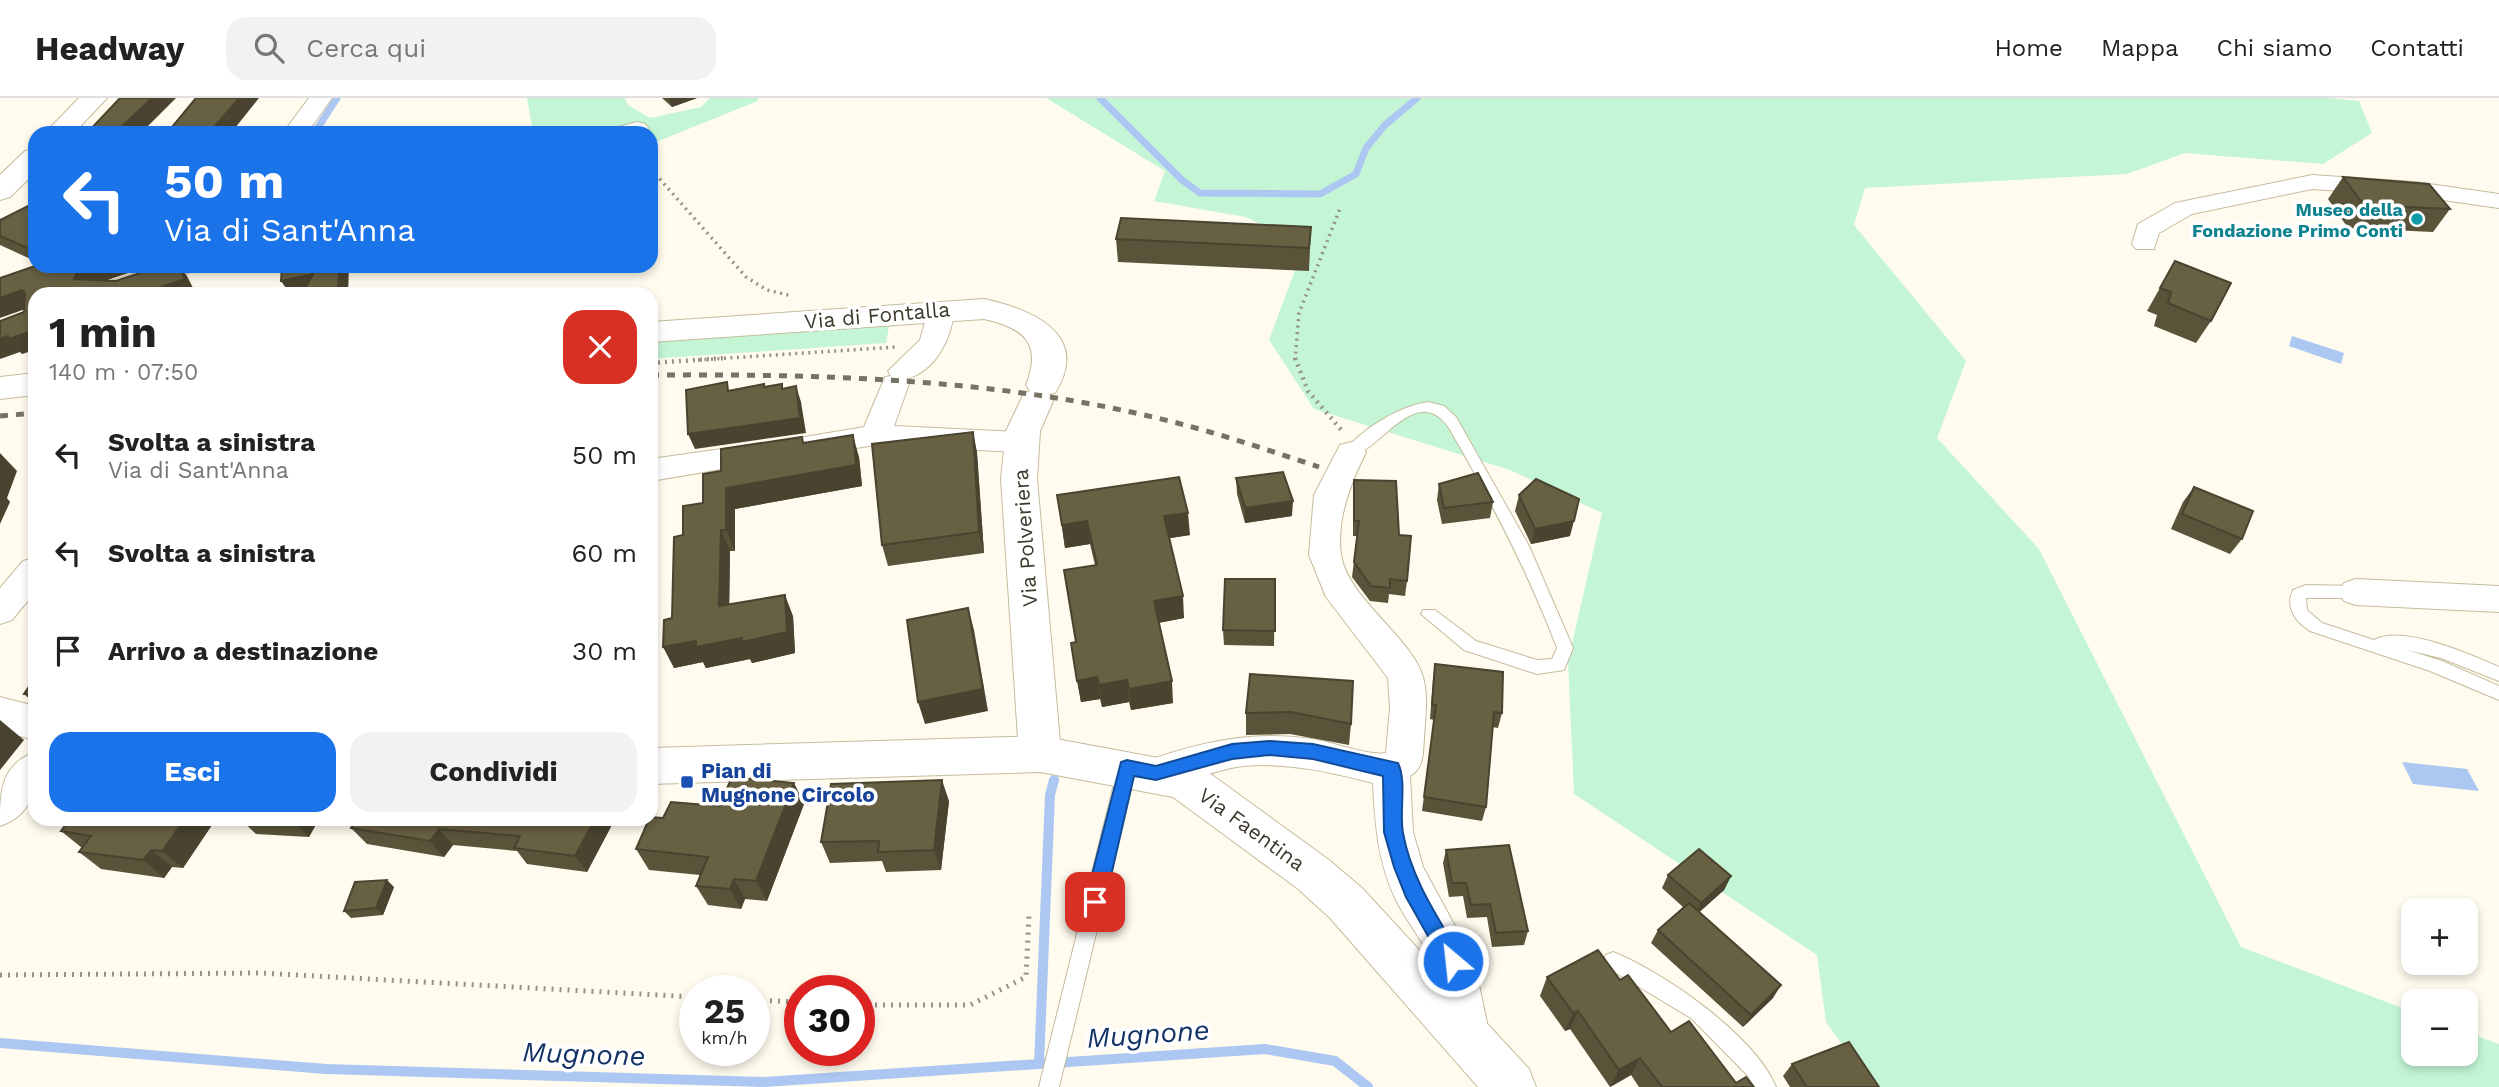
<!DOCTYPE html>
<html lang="it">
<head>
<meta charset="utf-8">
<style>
	:root { --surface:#fff; --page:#f2f2f2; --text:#222; --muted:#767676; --line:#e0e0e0; --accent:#1a73e8 }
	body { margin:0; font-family:"Work Sans",sans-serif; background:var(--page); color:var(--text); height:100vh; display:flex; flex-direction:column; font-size:26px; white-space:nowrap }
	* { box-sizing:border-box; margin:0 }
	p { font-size:23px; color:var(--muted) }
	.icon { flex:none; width:38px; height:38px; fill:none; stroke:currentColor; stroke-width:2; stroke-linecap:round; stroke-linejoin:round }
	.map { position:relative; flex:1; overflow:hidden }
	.drawer { position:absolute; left:28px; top:189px; width:630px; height:539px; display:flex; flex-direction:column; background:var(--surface); border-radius:21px; box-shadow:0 4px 10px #0003 }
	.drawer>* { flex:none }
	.hud { position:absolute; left:28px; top:28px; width:630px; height:147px; border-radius:21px; box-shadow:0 4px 10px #0003; background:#1a73e8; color:#fff; overflow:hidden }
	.fabs { position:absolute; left:2401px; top:800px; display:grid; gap:14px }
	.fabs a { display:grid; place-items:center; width:77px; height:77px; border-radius:14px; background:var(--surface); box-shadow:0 4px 10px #0003; font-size:35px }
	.speed { position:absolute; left:679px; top:877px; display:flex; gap:14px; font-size:35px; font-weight:700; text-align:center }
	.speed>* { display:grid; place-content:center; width:91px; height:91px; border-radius:50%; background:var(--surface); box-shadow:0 4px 10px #0003; line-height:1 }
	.speed small { font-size:18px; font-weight:400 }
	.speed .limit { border:10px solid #d22; background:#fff; color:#111 }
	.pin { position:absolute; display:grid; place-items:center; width:60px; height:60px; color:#fff; margin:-30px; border-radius:14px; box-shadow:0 4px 10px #0006 }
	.me { position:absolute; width:77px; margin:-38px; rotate:332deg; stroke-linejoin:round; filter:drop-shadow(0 0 5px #0008) }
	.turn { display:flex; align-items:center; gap:24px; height:147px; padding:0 21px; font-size:32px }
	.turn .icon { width:91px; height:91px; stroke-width:2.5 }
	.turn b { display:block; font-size:49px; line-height:60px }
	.round { display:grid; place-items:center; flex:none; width:74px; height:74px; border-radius:21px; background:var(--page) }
	.headline { display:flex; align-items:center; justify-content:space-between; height:119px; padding:0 21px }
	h1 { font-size:42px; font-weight:700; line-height:52px }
	.button { display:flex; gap:14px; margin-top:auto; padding:14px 21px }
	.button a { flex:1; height:80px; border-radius:21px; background:var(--accent); color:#fff; font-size:28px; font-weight:700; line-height:80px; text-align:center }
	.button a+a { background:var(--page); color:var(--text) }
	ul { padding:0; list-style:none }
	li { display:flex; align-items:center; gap:21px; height:98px; padding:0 21px }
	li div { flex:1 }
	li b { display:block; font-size:26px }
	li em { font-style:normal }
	header { display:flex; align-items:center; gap:42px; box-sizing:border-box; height:98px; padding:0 35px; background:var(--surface); border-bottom:2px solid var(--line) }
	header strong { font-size:33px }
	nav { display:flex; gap:38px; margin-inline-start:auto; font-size:24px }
	.search { width:490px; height:63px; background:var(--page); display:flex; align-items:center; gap:18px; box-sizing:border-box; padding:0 24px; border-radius:21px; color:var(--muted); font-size:26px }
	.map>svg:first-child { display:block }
	.green { fill:#c4f6d6 }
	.water { fill:#acc7f2 }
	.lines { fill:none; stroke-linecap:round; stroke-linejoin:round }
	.stream-far1 { stroke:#acc7f2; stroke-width:7 }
	.stream { stroke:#acc7f2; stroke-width:10 }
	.lane-casing { stroke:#c5bc9b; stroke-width:2 }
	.street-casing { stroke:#c5bc9b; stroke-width:2 }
	.secondary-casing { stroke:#c5bc9b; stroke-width:2 }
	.primary-casing { stroke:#c5bc9b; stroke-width:2 }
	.path-far2 { stroke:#969285; stroke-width:3.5; stroke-dasharray:2 4.5; stroke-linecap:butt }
	.path-far1 { stroke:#969285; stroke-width:4.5; stroke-dasharray:2 5; stroke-linecap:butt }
	.path { stroke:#969285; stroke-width:5; stroke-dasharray:2 6; stroke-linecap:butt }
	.lane { fill:#fff; fill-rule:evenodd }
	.street { fill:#fff; fill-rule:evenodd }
	.secondary { fill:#fff; fill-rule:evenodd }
	.primary { fill:#fff; fill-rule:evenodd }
	.rail { stroke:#767365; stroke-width:5; stroke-dasharray:8 8; stroke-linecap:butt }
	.wall { fill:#59533a }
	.shaded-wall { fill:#49432f }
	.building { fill:#686043; stroke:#49432f; stroke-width:2 }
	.route { fill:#1a73e8; stroke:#114b97; stroke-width:2 }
	.culture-dot { fill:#0f9aa8; stroke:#fff; stroke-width:2.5 }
	.transit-dot { fill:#1a4fb4; stroke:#fff; stroke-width:2.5 }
	.labels { text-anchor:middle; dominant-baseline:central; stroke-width:7; stroke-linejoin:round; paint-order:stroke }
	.far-culture-label { font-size:18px; font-weight:bold; fill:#0d838f; stroke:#fff; text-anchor:end }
	.street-label { font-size:21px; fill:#3d3a2c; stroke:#fff }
	.transit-label { font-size:21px; font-weight:bold; fill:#164399; stroke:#fff; text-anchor:start }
	.near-water-label { font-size:28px; font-style:italic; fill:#133265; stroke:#fff }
</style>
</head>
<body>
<header>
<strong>Headway</strong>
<div class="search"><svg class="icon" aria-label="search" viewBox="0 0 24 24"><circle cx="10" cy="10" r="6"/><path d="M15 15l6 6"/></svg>Cerca qui</div>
<nav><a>Home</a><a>Mappa</a><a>Chi siamo</a><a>Contatti</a></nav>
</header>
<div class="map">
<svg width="2499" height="989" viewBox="0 0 2499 989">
	<rect width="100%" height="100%" fill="#fffbee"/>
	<g class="green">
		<path d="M527,0h98l3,7 22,13 51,-11 9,-9h48v3l-107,43v-11h-118z"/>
		<path d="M1046,0h1285l28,3 13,32 -49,31 -138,-11 -58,21 -262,14 -11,37 112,136 -29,77 102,111 202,398 172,65v42h53v-22l33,12v43h-626l-47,-65 -9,-67 -243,-161 -6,-133 34,-148 -92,-43 -196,-61 -45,-69 35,-94 -58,-29 -92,-16 11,-30z"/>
		<path d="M890,223l-4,22 -235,16v-20z"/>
	</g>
	<g class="water">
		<path d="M2292,238l52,17 -3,11 -52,-18z"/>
		<path d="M2402,664l65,7 12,22 -66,-7z"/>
	</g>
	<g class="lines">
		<g class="stream-far1">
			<path d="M1100,0l82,82 18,13 120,1 36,-20 10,-26 19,-23 32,-27"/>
			<path d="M317,31l20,-31"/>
		</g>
		<g class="stream">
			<path d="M0,945l326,26 438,13 501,-33 70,12 33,26"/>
			<path d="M1039,966l11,-269 4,-15"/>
		</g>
		<defs>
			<g id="lane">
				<path d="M1428,304l16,4 12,11 73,129 44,102 -9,22 -27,4 -73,-24 -43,-36 2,-4h12l41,31 61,19 15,-1 5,-11c-29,-77 -67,-149 -108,-220 -35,-51 -75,35 -103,27l-2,-3c17,-23 56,-46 84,-50z"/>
				<path d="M2306,487l50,1 8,6 -8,6h-50l1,12 15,13 52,17c28,-16 98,15 125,27v14l-58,-23 -34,-8 35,11 57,25v14l-69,-29 -120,-40c-15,-10 -25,-23 -17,-41z"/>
				<path d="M1127,663l6,2 3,5 -77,319h-20l79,-319 3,-5z"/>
				<path d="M1613,854c51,20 142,84 163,135h-22l-5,-10 -58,-59 -85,-51 -3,-6 3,-6z"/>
			</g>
			<g id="street">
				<path d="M309,0h23l-25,35h-24z"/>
				<path d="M637,24l8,2 4,5 -3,4h-35l4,-5z"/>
				<path d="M2312,77l103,7 84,12v14l-84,-12 -103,-7 -120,25 -33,19 -5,16h-18l-4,-5 6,-20 37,-21z"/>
				<path d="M156,168h38l-4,6 -63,22h-39l3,-6z"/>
				<path d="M940,204l10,2 4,6c-2,28 -18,61 -48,69l3,5 -15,42 126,6 11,3 4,7 -4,7 -11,3 -144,-7 -66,10 -11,-3 -4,-7 4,-7 65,-11 21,-50 6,-1 -3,-5 32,-31 10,-36z"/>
				<path d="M1351,344l11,3 4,7c-15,31 -30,67 -25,103 7,43 68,81 81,119 7,20 3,44 2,64 -1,15 0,30 -14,38l3,56 10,35 51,94 16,76 -6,15 -15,6 -15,-6c-12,-27 -12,-56 -20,-84 -7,-23 -26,-44 -37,-66 -19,-38 -22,-77 -24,-119 -43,-11 -86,-21 -130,-17 -28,3 -78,26 -100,18l-6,-11 6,-11c57,-20 109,-32 169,-23 21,3 56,17 74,14l4,-45 -2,-30 -62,-81 -17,-42 5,-60 26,-50z"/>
				<path d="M764,345l11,3 4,7 -4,7 -124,21v-22z"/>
				<path d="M35,460v34l-23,28 -12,4v-36l23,-27z"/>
				<path d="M2356,481l143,7v26l-143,-7 -12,-4 -5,-9 5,-9z"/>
				<path d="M35,654c0,33 2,61 -35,74 0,-33 0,-61 35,-74z"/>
			</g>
			<g id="secondary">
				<path d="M79,0h28l-33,35h-29z"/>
				<path d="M35,51v24l-25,24 -10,3v-25l25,-24z"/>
				<path d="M984,201c47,10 108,35 71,94l-6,1 4,7 -13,30 -3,48 24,275 -6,12 -15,6 -15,-6 -6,-12 -18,-275 5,-48 18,-38 6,-2 -4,-6c16,-41 -1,-57 -42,-66l-333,23v-20z"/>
				<path d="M35,275v22l-35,4v-22z"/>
			</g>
			<g id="primary">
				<path d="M0,599l35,9v34l-35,-9z"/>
				<path d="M1040,638l140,26 32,13 117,85 33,28 167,181 7,18h-58l-148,-169 -33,-30 -124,-91 -133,-25 -389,12v-36z"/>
			</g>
		</defs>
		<use href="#lane" class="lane-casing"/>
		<use href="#street" class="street-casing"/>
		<use href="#secondary" class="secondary-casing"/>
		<use href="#primary" class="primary-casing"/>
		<g class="path-far2">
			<path d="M651,71l95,108 21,13 25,6"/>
			<path d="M698,262l198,-13"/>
			<path d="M1295,262l4,-47 42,-107"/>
		</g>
		<g class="path-far1">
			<path d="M1295,260l13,33 35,41"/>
			<path d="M651,265l74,-5"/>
		</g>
		<g class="path">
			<path d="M0,877l260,-2 435,24"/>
			<path d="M754,902l46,2"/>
			<path d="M859,907h111l56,-28 3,-62"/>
		</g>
		<use href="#lane" class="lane"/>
		<use href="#street" class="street"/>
		<use href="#secondary" class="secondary"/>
		<use href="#primary" class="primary"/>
		<g class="rail">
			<path d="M651,277c169,-1 340,3 506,43 55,13 108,31 162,49"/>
			<path d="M0,318l35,-3"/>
		</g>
	</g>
	<g class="wall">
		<path d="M662,0h35l-25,9z"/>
		<path d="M2343,79l107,32 -17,23 -85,-4 -20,-29z"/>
		<path d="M35,105v58l-35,-16v-25z"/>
		<path d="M1311,129l-2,44 -191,-9 -2,-23z"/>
		<path d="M2175,163l36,60 -15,22 -42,-17 3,-11 -10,-4z"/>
		<path d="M973,334l4,21 7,100 -96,13 -6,-21z"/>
		<path d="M804,345l55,14 3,29 -127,23v42h-5l-1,53 64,12 2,37 -43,10 -2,-4 -44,9 -3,-6 -29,6 -2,-50 11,-83 38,-64z"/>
		<path d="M1236,380l56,38 -47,7 -8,-29z"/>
		<path d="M1354,382l45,55 8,46 -2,15 -16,-2 -1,9 -18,-2 -18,-24 5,-41h-4v-41z"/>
		<path d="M1439,386l54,18 -3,16 -48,6 -5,-24z"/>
		<path d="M2194,389l48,52 -12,15 -59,-25 12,-27z"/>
		<path d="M1057,397l133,40 -21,3 15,80 -25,5 14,80 -42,7 -2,-8 -27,5 -2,-8 -19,3 -10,-59 5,-1 19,-77 -5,-21 -25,4z"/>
		<path d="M1519,397l51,41 -39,8 -16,-33z"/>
		<path d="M1275,481l-1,67 -50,-1 -1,-15z"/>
		<path d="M1435,566l67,49 -4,15 -6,-1 -6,80 -4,14 -60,-10 12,-91 -4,-1 3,-40z"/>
		<path d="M1250,576l101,50 -2,21 -59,-11 -44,1v-22z"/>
		<path d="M35,580v26l-11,-10z"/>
		<path d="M794,685l10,21 -37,97 -22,-2 -4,10 -33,-4 -12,-19 4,-11 -51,-5 -13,-21 27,-31 56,-12z"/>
		<path d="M949,703l-8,69 -55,2 -4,-11 -52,2 -9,-21z"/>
		<path d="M70,721h146l-33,49 -11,-1 -8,11 -63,-9 -22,-17 3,-4 -21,-17z"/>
		<path d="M240,721h79l-10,18 -53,-3z"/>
		<path d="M615,721l-28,53 -60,-8 -10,-13 -64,-6 -9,12 -77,-13 -16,-16z"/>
		<path d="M1446,752l82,81 -4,14 -32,2 -5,-30 -20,1 -4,-22 -14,1 -6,-34z"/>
		<path d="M1668,777l63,1 -7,14 -25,22 74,86 -30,29 -92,-84 7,-13 25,-23 -21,-19z"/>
		<path d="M394,789l-11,28 -32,3 -7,-7z"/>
		<path d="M1547,879l73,3 51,52 65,51 18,4h-115l-8,-12 -21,12 -40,-58 -5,2 -25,-35z"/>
		<path d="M1792,966l87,23h-89l-7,-11z"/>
	</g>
	<g class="shaded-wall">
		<path d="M152,0h24l-35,35h-26z"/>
		<path d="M239,0h20l-28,35h-22z"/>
		<path d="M669,0h28l-25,9z"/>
		<path d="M92,168h57l-59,20 -16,-7 4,-9z"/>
		<path d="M179,168l8,10 9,18h-55z"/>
		<path d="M339,168h10l-1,28h-10z"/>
		<path d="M313,176l10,15 -23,5h-10l-9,-13z"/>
		<path d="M22,192l12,16 -34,12v-20z"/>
		<path d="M35,232v20l-13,4 -2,-2 -20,7v-20z"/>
		<path d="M796,288l5,16 5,31 -111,16 -7,-15z"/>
		<path d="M973,334l4,21 7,100 -5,-21z"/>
		<path d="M853,337l6,22 3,29 -127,23v42l-9,-21v-42z"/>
		<path d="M0,355l17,18 -10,27 3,4 -10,22z"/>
		<path d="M1293,403l-1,15 -47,7v-15z"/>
		<path d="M1188,415l2,22 -25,4 -1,-23z"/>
		<path d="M1087,423l3,23 -25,4 -3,-23z"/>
		<path d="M1574,423l-4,15 -39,8 4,-15z"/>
		<path d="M721,432l9,21 -1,76 -10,-21z"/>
		<path d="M785,497l8,21 2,37 -43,10 -2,-4 -44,9 -3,-6 -29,6 -11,-21 33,-6 46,-3z"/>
		<path d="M1183,498l1,22 -28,5 -2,-22z"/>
		<path d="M968,510l6,22 14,81 -63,13 -7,-22z"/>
		<path d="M1097,579l3,22 -19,3 -4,-21z"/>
		<path d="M1127,582l2,22 -27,5 -3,-22z"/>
		<path d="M1172,583l1,22 -42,7 -2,-21z"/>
		<path d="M0,622l24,20 -24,30z"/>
		<path d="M942,682l7,21 -8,69 -7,-20z"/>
		<path d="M794,685l10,21 -37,97 -11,-20z"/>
		<path d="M185,721h31l-33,49 -21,-17z"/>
		<path d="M294,721h25l-10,18 -16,-16z"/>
		<path d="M595,721h20l-28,53 -12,-16z"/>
		<path d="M439,731l14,16 -9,12 -14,-16z"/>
		<path d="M151,752l21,17 -8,11 -21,-18z"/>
		<path d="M1731,778l-7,14 -30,27 7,-14z"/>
		<path d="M734,781l11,20 -4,10 -11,-20z"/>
		<path d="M387,782l7,7 -11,28 -7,-7z"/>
		<path d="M1781,887l-8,13 -30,29 8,-12z"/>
		<path d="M1578,913l-8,18 -5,2 8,-18z"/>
		<path d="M1640,960l-9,17 -21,12 9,-17z"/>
	</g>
	<g class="building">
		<path d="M120,0h32l-37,35h-28z"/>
		<path d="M196,0h43l-30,35h-42z"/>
		<path d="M2343,79l86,7 21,25 -86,-4z"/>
		<path d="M34,105h1v48l-35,-15v-16z"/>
		<path d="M1121,120l190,9 -2,21 -193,-9z"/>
		<path d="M2175,163l56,22 -20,38 -43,-18 3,-11 -11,-4z"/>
		<path d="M35,168h57l-14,4 -4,9 42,2 45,-15h18l6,13 -44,15h-106v36l-26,9 -1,-3 -8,3v-18l24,-9 1,-19 -3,-3 -22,8v-20z"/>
		<path d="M282,168h57l-1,28h-36l11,-20 -32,7z"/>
		<path d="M727,284l1,9 36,-7v3l18,-3v5l14,-3 4,32 -112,16 -2,-44z"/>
		<path d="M973,334l6,100 -97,13 -10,-101z"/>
		<path d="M853,337l3,30 -130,23v42h-5l-2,76 66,-11 2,37 -45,10v-4l-46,9v-6l-33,6 1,-27 8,-2 2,-81 9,-2v-29l20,-3v-29l18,-3v-22l81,-12 1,6z"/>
		<path d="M1283,374l10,29 -48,7 -9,-30z"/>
		<path d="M1478,375l15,29 -49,6 -5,-24z"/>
		<path d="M1179,379l9,36 -24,3 19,80 -29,5 18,80 -43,8 -2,-9 -28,5 -2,-8 -20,4 -6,-38 5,-1 -12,-72 33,-5 -10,-44 -25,4 -5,-30z"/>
		<path d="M1536,381l43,20 -5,22 -39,8 -16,-34z"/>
		<path d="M1354,382l42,1 3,54 12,1 -4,45 -17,-2v9l-19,-2 -17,-24 5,-41h-5z"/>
		<path d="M2194,389l59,24 -11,28 -60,-25z"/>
		<path d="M1225,481h50v52l-52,-1z"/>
		<path d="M968,510l15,81 -65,13 -11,-82z"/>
		<path d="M1435,566l68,8 -1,41 -8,-1 -8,95 -62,-10 12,-92h-4z"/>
		<path d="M1250,576l103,7 -2,43 -60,-12 -45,1z"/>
		<path d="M35,580v17l-11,-1z"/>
		<path d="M732,679l62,6 -38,98 -22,-2 -4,10 -34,-3 12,-29 -72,-8 13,-30h2v-2l12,1 8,-16 48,4z"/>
		<path d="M942,682l-8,70 -56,2 1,-11 -58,1 10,-58z"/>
		<path d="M70,721h115l-23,32 -11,-1 -8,10 -64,-8 12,-16 -30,-5z"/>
		<path d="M258,721h36l-1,2z"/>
		<path d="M356,721h239l-20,37 -61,-8 6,-12 -81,-7 -9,12 -79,-13z"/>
		<path d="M1509,747l19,86 -32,2 -6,-29 -19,1 -5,-22h-14l-6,-33z"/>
		<path d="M1699,751l32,27 -30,27 -33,-28z"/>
		<path d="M387,782l-11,28 -32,3 11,-29z"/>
		<path d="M1689,805l92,82 -30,30 -93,-85z"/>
		<path d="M1598,852l22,30 8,-5 43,57 18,-11 47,62 10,-6 8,10h-92l-22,-29 -21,12 -41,-59 -5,2 -26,-36z"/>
		<path d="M1849,944l30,45h-72l-15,-23z"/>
	</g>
	<path class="route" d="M1269,643l44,3 85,19c9,19 1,48 5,70 8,45 34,83 57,122l3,6 -3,7 -7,3 -7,-3 -40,-71 -12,-30 -10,-35 -1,-56 -70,-17 -44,-4 -37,4 -76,21 -22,-4 -29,126 -3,7 -7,2 -7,-2 -3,-7 36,-140 6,-2 29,6 76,-22z"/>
	<circle class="culture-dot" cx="2417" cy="121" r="7"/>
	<rect class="transit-dot" x="680" y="677" width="14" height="14" rx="3.5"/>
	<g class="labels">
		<g class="far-culture-label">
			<text x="2403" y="111">Museo della<tspan x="2403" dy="21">Fondazione Primo Conti</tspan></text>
		</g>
		<g class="street-label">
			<text transform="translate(877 217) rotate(-5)">Via di Fontalla</text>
			<text transform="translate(1025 440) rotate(-94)">Via Polveriera</text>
			<text transform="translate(1252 731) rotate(36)">Via Faentina</text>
		</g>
		<g class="transit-label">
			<text x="701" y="672">Pian di<tspan x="701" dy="24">Mugnone Circolo</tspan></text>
		</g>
		<g class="near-water-label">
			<text transform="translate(1148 936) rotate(-4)">Mugnone</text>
			<text transform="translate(584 956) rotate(2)">Mugnone</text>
		</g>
	</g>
</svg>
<div class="fabs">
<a>+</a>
<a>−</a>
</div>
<div class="speed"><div>25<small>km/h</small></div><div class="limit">30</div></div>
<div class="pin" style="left:1095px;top:804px;background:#d93025"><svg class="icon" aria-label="arrive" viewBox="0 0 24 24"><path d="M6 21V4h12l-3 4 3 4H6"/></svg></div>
<svg class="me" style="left:1453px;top:863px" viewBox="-20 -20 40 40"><circle r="17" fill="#1a73e8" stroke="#fff" stroke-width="3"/><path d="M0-11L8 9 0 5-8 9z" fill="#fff"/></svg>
<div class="hud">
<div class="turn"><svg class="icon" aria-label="left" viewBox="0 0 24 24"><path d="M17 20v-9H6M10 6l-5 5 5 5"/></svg><div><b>50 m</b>Via di Sant'Anna</div></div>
</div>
<section class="drawer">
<div class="headline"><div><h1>1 min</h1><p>140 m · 07:50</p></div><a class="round" style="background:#d93025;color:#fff"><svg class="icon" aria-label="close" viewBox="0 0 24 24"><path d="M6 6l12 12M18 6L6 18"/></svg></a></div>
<ul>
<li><svg class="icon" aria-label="left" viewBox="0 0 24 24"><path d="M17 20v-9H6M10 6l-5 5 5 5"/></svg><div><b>Svolta a sinistra</b><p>Via di Sant'Anna</p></div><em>50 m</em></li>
<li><svg class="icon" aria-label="left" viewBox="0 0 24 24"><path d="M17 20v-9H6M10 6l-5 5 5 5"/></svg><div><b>Svolta a sinistra</b></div><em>60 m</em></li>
<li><svg class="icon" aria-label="arrive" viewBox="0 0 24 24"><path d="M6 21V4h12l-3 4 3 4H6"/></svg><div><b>Arrivo a destinazione</b></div><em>30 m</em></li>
</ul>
<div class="button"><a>Esci</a><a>Condividi</a></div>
</section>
</div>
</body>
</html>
